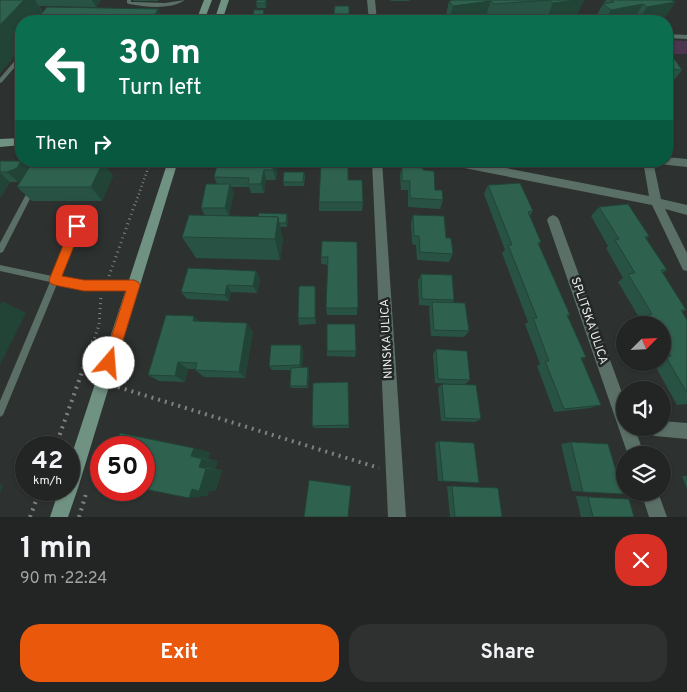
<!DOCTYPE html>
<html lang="en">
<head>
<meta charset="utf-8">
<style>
	:root { --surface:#222523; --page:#2e3130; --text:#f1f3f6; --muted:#a2a5a6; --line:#3f4241; --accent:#ea580c }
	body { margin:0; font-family:Overpass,sans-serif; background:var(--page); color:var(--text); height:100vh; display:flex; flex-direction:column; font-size:19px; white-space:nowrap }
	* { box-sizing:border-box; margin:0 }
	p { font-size:16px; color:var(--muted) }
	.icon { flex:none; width:28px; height:28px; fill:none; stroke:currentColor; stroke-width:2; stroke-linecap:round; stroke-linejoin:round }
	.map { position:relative; height:517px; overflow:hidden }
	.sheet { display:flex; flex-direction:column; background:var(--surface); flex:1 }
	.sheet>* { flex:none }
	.top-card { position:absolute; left:15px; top:15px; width:658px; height:152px; border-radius:20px; box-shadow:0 1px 4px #0004,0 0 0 1px var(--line); background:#0b6e4f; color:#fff; overflow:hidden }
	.needle { width:32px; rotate:66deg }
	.tools { position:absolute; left:616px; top:316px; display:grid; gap:10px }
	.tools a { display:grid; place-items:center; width:55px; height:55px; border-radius:50%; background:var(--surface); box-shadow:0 1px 4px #0004,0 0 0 1px var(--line); font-size:25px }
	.speed { position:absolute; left:15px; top:436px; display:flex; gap:10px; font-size:25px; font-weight:700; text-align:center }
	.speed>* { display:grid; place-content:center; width:65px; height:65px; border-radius:50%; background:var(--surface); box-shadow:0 1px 4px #0004,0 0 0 1px var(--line); line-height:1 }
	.speed small { font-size:12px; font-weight:400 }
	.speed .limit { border:8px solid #d22; background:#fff; color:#111 }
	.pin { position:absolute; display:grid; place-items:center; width:42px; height:42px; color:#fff; margin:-21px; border-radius:10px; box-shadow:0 2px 8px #0006 }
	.me { position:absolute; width:55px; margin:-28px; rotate:18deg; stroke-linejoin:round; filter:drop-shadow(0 0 4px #0008) }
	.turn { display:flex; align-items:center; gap:18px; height:105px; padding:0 20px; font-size:22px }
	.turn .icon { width:65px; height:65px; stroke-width:2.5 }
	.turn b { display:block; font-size:35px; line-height:42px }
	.then { display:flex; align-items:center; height:48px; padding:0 20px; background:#0003; gap:10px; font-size:19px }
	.round { display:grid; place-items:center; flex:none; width:52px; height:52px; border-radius:20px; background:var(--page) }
	.summary { display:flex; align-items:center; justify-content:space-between; height:85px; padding:0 20px }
	h1 { font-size:30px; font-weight:700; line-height:38px }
	.primary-button { display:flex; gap:10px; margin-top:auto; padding:10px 20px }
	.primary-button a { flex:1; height:58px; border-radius:20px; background:var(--accent); color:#fff; font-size:20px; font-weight:700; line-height:58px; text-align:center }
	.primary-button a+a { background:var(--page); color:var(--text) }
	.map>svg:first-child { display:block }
	.green { fill:#4c354e }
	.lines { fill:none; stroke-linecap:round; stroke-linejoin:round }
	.path-far3 { stroke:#7f8281; stroke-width:2; stroke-dasharray:0.5 2.5; stroke-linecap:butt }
	.path-far2 { stroke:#7f8281; stroke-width:2.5; stroke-dasharray:1 3; stroke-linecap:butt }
	.path-far1 { stroke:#7f8281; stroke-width:3; stroke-dasharray:1 4; stroke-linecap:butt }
	.path { stroke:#7f8281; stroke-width:4; stroke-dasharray:2 5; stroke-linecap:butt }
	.lane { fill:#5a6f66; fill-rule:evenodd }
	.street { fill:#5a6f66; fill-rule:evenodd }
	.secondary { fill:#709283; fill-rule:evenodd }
	.wall { fill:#285344 }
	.shaded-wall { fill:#214437 }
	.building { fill:#2f614f; stroke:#214437 }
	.route { fill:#ea580c; stroke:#983908 }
	.labels { text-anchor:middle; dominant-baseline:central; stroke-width:5; stroke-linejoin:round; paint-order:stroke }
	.street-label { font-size:12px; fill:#eef1f0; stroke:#232725 }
</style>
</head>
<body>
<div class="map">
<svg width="687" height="517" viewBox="0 0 687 517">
	<rect width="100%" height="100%" fill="#2d312f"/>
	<path class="green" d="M666,40l21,1v13h-21z"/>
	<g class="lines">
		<path class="path-far3" d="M666,84l4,6"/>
		<g class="path-far2">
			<path d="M666,94h7l-3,-5"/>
			<path d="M17,130l4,-5"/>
			<path d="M136,202l14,-39"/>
		</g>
		<g class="path-far1">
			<path d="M109,276l27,-75"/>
			<path d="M93,343l6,-18 2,-29"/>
		</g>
		<g class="path">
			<path d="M118,387l261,81"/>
			<path d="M55,448l38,-107"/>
			<path d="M30,517l10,-27"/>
			<path d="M79,517l7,-23"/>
		</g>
		<g class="lane">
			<path d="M127,0h4v2h4l30,1 20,-3c-15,10 -39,7 -56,4l-2,-1z"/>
			<rect x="172" y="19" width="4" height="2"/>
			<path d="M19,56h2v4l-19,22 -2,1v-5z"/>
			<path d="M32,186l3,3 -32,63 -3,1v-10l30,-56z"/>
			<path d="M84,205l3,3 -28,69 25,5h50l3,1 1,2 -1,2 -3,1 -50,2 -27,-6 -54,131 -3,2v-16l50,-119 -50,-11v-6l52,11 29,-68z"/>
		</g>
		<g class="street">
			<path d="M367,0h8l2,21h-8z"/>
			<path d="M666,34l21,1v4l-21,-1z"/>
			<path d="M666,157l21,2v8l-28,-3 -1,-3h8z"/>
			<path d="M372,161h10l24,356h-18z"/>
			<path d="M444,161h26l179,35 -6,-35h10l8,38 26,6v10l-22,-6 22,44v18l-4,-1 -31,-65 -203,-40z"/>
			<path d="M553,215l4,2 2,3 66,181v27h10l9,27h-16l-81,-235 2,-3z"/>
			<path d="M662,421l25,2v16l-32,-3 -6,-2 -2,-6h15z"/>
			<path d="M641,492h17l9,25h-18z"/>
		</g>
		<g class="secondary">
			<path d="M204,0h8l-8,21h-8z"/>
			<path d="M221,0h8l-7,21h-8z"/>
			<path d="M0,139l21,-1v7l-21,2z"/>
			<path d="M168,161h10l-100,327 -10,29h-18l9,-27h10v-27z"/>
		</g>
	</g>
	<g class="wall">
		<path d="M0,0h101l-5,7 -57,-1 4,6 115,-3 4,10 -2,2h-139v27l-21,25z"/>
		<path d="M133,0h25v1h-24z"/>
		<path d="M257,0h10l-1,8h-9l-1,-5z"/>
		<rect x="391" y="0" width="18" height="1"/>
		<path d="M584,0l-7,14 -30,4 -3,-4 -55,5 -3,-4 -37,5 -3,-5 3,-14z"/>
		<path d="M606,0h65l4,2 -10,15 -24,4h-4l-3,-2 -14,2h-22l-3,-3 8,-14 1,-1z"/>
		<path d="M349,6v15h-15v-7z"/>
		<path d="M666,53l16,17 -15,19h-1z"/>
		<path d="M0,161l29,8 74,-7 10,14 -11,25h-70l-15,-14 5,-8 -4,3h-8l-10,16z"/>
		<path d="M218,161h21l1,4h17l21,-4 -2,19h-10l-2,13h-13l-2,-6h-18l3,6 -5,23 59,2 -1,9h-7l3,12 -3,21 -84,-2 -14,-21 23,-21 -4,-8 16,-24 -3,-7z"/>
		<path d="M402,166l21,4 12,20 8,10 -3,9 -32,-2v-17h-7l-1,-14z"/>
		<path d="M304,172l1,5 -1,9h-20l-1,-4z"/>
		<path d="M348,180l15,22 -1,9h-43v-9z"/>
		<path d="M488,185l45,26 -3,5 11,26 -2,3 31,70 -2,1 18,41 -4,2 19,46 -11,3 -36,4 -17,-46 3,-2 -15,-40 3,-2 -26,-69 3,-3 -21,-56z"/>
		<path d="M599,207l50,29 -3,3 21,31 -5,3 24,37 -4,2 5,8v84l-10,1 -24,-43h9v-37h-24l-3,-4 5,-2 -22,-37 5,-4 -17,-30 2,-2 -17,-30z"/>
		<path d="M413,215l33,23 7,16 -4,8 -32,-2 -1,-15 -4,-1 -1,-21z"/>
		<path d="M357,242v73h-30l-1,-7 2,-43 -7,-1v-7z"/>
		<path d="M256,271l4,8 -3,14 -26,-1 -2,9 -42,-2 -6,-7z"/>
		<path d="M421,274l33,26 -1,3 16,28 -5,6 -33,-1 -2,-27 1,-3 -11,-1 -1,-24z"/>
		<path d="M315,286l1,7v31l-17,1 -1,-7z"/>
		<path d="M199,322l54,10 -8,46 -41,-1 -9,-7v-1h-7l-3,13 -26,-1 -11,-6z"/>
		<path d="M301,345l2,5 -1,18 7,2 -1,18h-17l-1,-2 1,-16h-19l-3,-4z"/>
		<path d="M436,349l34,31 -6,5 -29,-2 -2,-29z"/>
		<path d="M327,351h29l-1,6 -28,-1z"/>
		<path d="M442,384l39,35 -6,3 -34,-1 -3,-33z"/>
		<path d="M349,425v3h-35l-2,-2z"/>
		<path d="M117,441l93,11 -2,7 10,2 -3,8 7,1 -6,20 -7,1 -2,5z"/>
		<path d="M439,441l40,42 -41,-2 -3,-38z"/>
		<path d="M571,442l52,52 -51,-3 -11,-47z"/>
		<path d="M682,476h5v13z"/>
		<path d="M447,486l51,2 4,29h-52z"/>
		<path d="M576,496l53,3 5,18h-53z"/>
	</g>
	<g class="shaded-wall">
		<path d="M24,0h11l11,18 -2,3h-23v27l-21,25v-48z"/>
		<path d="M92,0h9l-5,7z"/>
		<path d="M266,0h1l-1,8 -1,-5z"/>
		<path d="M578,0h6l-7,14 -30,4 6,-15z"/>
		<path d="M491,1l-5,14 -37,5 4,-14z"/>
		<path d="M675,2l-10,15 -27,4 9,-14z"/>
		<path d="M643,4l-9,15 -14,2h-16l7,-11z"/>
		<path d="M158,9l4,10 -2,2h-9z"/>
		<path d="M264,10l1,5 -1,6h-1z"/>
		<path d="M21,161l10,9 -4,7 -9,5 -11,-10z"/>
		<path d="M275,161h3l-2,19 -3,-10z"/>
		<path d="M103,162l10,14 -11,25 -11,-14z"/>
		<path d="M264,170l2,10 -2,13 -3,-9z"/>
		<path d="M0,173l10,9 -10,16z"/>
		<path d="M230,184l4,9 -5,23 -4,-8z"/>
		<path d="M287,214l1,4 -1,9 -1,-4z"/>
		<path d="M278,217l5,22 -3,21 -5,-21z"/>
		<path d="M256,271l4,8 -3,14 -4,-7z"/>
		<path d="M227,285l4,7 -2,9 -4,-6z"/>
		<path d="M315,286l1,7v31l-1,-6z"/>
		<path d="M2,301l24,12 -26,52v-60z"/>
		<path d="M194,316l9,9 -10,-4z"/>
		<path d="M247,323l6,9 -8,46 -6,-6z"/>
		<path d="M301,345l2,5 -1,20 -2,-5z"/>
		<path d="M178,362l10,7 -3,13 -10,-6z"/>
		<path d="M308,367l1,3 -1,18 -1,-2z"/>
		<path d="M194,448l16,4 -2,7 -17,-3z"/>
		<path d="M202,459l16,2 -3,8 -16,-2z"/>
		<path d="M206,469l16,1 -6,20 -7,1 -2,5 -18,2 3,-9z"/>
		<path d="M0,485h3l-3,8z"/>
	</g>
	<g class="building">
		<path d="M0,0h24l-24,25z"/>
		<path d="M257,0h9l-1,3h-9z"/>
		<path d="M453,0h96l-55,4 -3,-3 -38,5 -4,-5z"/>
		<path d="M550,0h28l-25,3z"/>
		<path d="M611,0h60l4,2 -28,5 -4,-3 -32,6 -8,-6 11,-2z"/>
		<path d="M335,6h14v8h-15z"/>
		<path d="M47,7l111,2 -7,12h-116z"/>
		<path d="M254,10h10l-1,7h-10z"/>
		<path d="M250,17h14l-1,4h-14z"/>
		<path d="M666,53l5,1 11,16 -16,-1z"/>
		<path d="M0,161h21l-4,7 -10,4h-7z"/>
		<path d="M33,161h43l27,1 -12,25h-74z"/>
		<path d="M218,161h20l-1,4h20l1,-4h17l-2,9h-9l-3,14h-13l1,-6 -35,-1z"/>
		<path d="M321,162h27v18h14l1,22h-44z"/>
		<path d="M402,166l21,2v2l11,1 1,19h7l1,10 -33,-2v-17h-8z"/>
		<path d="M284,172h20l-1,10h-20z"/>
		<path d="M520,183l13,28 -5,1 13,30 -3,1 32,72h-3l19,42 -5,1 20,47 -37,4 -19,-48h4l-16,-43h4l-29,-73h4l-24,-60z"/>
		<path d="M206,184h24l-5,24h-24z"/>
		<path d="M628,204l21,32 -4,1 22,33h-6l25,40h-5l6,10v73l-21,-36 5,-1 -9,-15v-16h-9l-6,-10 5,-1 -24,-40 7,-1 -20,-33 4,-1 -20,-32z"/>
		<path d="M259,213l28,1 -1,9h-7l-1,-6h-20z"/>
		<path d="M189,215l89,2 -3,22 -93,-2z"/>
		<path d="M413,215l31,1 2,22h5l2,16 -33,-2 -1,-16h-5z"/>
		<path d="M322,241l35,1 1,66h-32l2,-51h-7z"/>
		<path d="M188,268l68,3 -3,15 -26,-1 -2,10 -44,-3z"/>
		<path d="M421,274l31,1 2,25 -32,-1z"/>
		<path d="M299,286h16v32h-17z"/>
		<path d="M432,302l33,1 4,28 -35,-1z"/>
		<path d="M166,315l28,1 -1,5 54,2 -8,49 -44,-2 2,-7 -19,-1 -3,14 -27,-1z"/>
		<path d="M327,324h28l1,27h-29z"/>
		<path d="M271,345h30l-1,20 -31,1z"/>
		<path d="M436,349l31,2 3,29 -32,-1z"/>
		<path d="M308,367l-1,19h-17l1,-18z"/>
		<path d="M348,382l1,43 -37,1 1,-43z"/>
		<path d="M442,384l34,1 5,34 -36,-1z"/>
		<path d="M120,433l74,15 -3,8 11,3 -3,8 7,2 -7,22 -7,-2 -3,9 -45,-9v-41h-40l4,-9 8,2z"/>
		<path d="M439,441l35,2 5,40 -36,-2z"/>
		<path d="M571,442l37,2 15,50 -40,-2z"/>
		<path d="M101,454v25l-10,-2z"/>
		<path d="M309,480l42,6 -3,31h-44z"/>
		<path d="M452,486l46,2 4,29h-47z"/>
		<path d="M588,497l41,2 5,18h-41z"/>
	</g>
	<path class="route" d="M77,221l5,5 -20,50 22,4h50l4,2 2,3 -24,78 -2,4 -5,2 -4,-2 -2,-4 23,-72h-42l-30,-6 -4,-2 -1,-3 22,-54z"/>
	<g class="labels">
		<g class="street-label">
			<text transform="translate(589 321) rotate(71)">SPLITSKA ULICA</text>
			<text transform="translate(387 339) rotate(-93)">NINSKA ULICA</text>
		</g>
	</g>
</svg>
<div class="tools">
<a><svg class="needle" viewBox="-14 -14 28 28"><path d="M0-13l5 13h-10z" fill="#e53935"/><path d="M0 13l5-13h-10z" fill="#a2a5a6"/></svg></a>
<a><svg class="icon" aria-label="sound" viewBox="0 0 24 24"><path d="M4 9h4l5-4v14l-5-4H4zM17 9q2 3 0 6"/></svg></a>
<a><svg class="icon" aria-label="layers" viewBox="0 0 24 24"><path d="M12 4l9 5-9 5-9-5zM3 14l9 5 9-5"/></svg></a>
</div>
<div class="speed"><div>42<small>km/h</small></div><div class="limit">50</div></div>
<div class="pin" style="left:77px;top:226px;background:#d93025"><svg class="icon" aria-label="arrive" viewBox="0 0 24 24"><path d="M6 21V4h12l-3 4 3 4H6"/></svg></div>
<svg class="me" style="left:109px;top:363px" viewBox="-20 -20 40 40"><circle r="19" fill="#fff"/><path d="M0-13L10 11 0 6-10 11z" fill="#ea580c"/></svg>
<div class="top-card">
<div class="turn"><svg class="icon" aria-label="left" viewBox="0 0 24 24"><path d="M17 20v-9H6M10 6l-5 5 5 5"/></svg><div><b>30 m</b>Turn left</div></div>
<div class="then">Then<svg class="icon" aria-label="right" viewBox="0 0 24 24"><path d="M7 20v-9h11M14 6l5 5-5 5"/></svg></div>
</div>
</div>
<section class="sheet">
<div class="summary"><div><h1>1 min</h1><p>90 m · 22:24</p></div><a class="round" style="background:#d93025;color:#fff"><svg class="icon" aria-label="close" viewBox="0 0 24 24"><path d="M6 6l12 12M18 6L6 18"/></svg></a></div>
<div class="primary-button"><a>Exit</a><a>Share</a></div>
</section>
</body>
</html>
